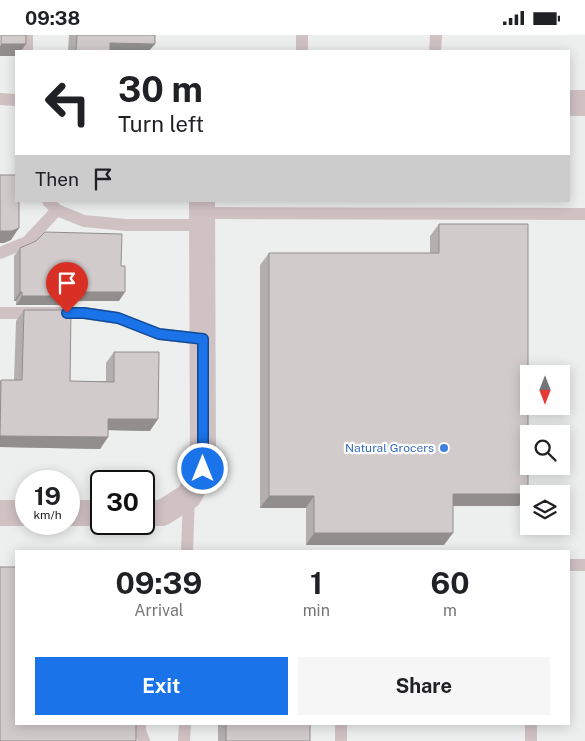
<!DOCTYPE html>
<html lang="en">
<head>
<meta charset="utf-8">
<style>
	:root { --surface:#fff; --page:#f6f6f6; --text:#202124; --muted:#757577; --accent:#1a73e8 }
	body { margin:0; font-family:"Public Sans",sans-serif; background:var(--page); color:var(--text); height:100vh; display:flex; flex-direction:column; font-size:19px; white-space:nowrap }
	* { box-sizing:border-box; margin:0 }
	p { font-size:16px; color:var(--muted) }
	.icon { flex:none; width:28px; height:28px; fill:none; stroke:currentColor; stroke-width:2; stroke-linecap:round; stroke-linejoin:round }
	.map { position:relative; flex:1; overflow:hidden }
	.sheet { position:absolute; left:15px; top:515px; width:555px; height:175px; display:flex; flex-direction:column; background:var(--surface); border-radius:0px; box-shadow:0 2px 12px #0003 }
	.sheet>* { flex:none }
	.top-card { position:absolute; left:15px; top:15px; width:555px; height:152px; border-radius:0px; box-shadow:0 2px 12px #0003; background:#fff; color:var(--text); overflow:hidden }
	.needle { width:32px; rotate:180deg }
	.fabs { position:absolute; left:520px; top:330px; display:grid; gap:10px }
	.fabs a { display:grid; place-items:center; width:50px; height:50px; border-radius:0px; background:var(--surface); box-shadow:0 2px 12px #0003; font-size:25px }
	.speed { position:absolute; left:15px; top:435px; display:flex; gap:10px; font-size:25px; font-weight:700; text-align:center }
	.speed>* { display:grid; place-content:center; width:65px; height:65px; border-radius:50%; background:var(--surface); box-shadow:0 2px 12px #0003; line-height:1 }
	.speed small { font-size:12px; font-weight:400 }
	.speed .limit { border:2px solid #111; border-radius:8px; background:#fff; color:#111 }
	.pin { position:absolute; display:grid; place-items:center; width:42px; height:42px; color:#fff; margin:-51px -21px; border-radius:50% 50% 50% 0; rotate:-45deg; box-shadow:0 0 5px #0007 }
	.pin .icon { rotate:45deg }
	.me { position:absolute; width:55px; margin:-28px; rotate:0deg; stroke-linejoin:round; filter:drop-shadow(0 0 4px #0008) }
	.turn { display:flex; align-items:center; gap:18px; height:105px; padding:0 20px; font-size:22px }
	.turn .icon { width:65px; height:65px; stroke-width:2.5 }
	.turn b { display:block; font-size:35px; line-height:42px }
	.then { display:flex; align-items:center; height:48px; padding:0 20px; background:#0003; gap:10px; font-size:19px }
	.eta { display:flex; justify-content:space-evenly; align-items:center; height:85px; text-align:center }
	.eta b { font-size:30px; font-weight:700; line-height:35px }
	.button { display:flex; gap:10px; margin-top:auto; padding:10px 20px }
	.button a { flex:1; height:58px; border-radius:0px; background:var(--accent); color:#fff; font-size:20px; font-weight:700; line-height:58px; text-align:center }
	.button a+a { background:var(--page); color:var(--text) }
	.status { display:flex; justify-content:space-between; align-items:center; height:35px; padding:0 25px; background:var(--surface); direction:ltr }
	.status svg { height:14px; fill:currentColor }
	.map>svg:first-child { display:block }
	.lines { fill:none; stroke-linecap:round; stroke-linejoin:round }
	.service { stroke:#d0c1c3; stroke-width:12 }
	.minor { stroke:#d0c1c3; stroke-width:26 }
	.wall { fill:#b4afaf }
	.shaded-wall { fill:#928e8e }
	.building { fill:#d1cbcb; stroke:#928e8e }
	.route-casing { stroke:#114b97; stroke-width:12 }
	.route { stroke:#1a73e8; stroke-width:9 }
	.shop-dot { fill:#3f7fe0; stroke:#fff; stroke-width:2 }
	.labels { text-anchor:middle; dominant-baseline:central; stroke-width:4.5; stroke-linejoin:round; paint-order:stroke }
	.shop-label { font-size:12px; fill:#366cbe; stroke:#fff; text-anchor:end }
</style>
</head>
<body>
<div class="status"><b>09:38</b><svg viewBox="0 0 49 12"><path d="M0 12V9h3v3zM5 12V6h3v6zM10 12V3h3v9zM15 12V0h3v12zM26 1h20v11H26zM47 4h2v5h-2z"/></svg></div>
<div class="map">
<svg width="585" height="706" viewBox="0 0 585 706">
	<rect width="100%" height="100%" fill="#ecefed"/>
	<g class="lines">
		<g class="service">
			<path d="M302,0v16"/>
			<path d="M27,16v-16"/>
			<path d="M435,16l1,-16"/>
			<path d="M0,64l16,1"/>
			<path d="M48,166l9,9 27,11 42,4h76"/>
			<path d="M202,178l383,1"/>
			<path d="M0,218l27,-11 30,-32"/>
			<path d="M0,278h84l34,5 41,16 44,5"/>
			<path d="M187,516l2,-55"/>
			<path d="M569,530h16"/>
			<path d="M140,689v7l4,10"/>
			<path d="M184,706l1,-17"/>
			<path d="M341,706v-17"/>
			<path d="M531,706v-17"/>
		</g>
		<g class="minor">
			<path d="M569,68h16"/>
			<path d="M0,478h26"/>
			<path d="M69,478h32"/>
			<path d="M144,478h18l27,-17 14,-27 -1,-268"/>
		</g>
	</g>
	<g class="wall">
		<path d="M69,0h86l-6,16h-81z"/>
		<path d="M439,189l89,270 -9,12h-66l-9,39h-138v-37h-46v-243l9,-12h161v-17z"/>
		<path d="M20,213l99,53h-54l-2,4h-47v-4h-2v-45z"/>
		<path d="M24,275l46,71h36v-18l8,-11 36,79 -42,-1v7l-8,12 -100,-2v-66l1,-1h13l2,-59z"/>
		<rect x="218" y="689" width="92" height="17"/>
	</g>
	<g class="shaded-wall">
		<path d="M110,8l45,1 -6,7h-44z"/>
		<path d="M1,9h25l-5,7h-5v5h-16v-10z"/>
		<path d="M19,193l-8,12 -7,3h-4v-12z"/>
		<path d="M20,257h2l-6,9h-2z"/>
		<path d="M69,257h56l-6,9h-54l-2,4h-47l6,-9z"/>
		<path d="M108,384h50l-8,12 -50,-1z"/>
		<path d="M0,401l108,1 -8,12 -100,-2z"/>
		<path d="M453,459h75l-9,12h-75z"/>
		<path d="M269,461h45l-8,12h-46z"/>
		<path d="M314,498h139l-9,12h-138z"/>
	</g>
	<g class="building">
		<rect x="1" y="0" width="25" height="9"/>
		<path d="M77,0h78v9l-45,-1v8h-34z"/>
		<path d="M0,140h16v26h3v27l-7,3h-12z"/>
		<path d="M439,189h89v270h-75v39h-139v-37h-45v-243h170z"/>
		<path d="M45,197l77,2 -1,32h4v26h-56v4h-47v-4h-2v-44l16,-7z"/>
		<path d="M24,275h47l-1,71 44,1v-30h45l-1,67h-50v18l-108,-1 1,-56h21z"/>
		<path d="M0,532h16v157h120v17h-136z"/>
		<rect x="226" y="689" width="84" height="17"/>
	</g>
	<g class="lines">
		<defs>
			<path id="route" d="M67,278h17l34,5 41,16 44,5v130"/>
		</defs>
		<use href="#route" class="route-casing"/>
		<use href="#route" class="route"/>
	</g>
	<circle class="shop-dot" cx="444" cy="413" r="5"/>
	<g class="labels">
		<g class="shop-label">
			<text x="434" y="413">Natural Grocers</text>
		</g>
	</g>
</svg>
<div class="fabs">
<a><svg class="needle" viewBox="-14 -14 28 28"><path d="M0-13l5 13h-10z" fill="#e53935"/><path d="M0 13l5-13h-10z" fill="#757577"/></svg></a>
<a><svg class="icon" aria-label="search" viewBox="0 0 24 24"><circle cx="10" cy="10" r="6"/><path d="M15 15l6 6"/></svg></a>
<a><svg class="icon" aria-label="layers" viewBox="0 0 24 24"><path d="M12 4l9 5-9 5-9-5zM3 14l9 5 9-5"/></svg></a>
</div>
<div class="speed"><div>19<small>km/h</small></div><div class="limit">30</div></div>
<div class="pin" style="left:67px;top:278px;background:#d93025"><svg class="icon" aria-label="arrive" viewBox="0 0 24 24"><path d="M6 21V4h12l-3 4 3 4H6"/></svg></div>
<svg class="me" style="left:203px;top:434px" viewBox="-20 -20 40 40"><circle r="17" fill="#1a73e8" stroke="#fff" stroke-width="3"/><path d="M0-11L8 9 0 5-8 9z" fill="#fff"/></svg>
<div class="top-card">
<div class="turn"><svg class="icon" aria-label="left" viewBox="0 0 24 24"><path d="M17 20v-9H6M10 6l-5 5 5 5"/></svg><div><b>30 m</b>Turn left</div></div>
<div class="then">Then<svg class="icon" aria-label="arrive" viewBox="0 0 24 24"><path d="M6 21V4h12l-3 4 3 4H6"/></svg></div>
</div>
<section class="sheet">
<div class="eta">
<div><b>09:39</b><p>Arrival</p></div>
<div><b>1</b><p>min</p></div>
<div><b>60</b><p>m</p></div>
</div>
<div class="button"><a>Exit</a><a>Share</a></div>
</section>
</div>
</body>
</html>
